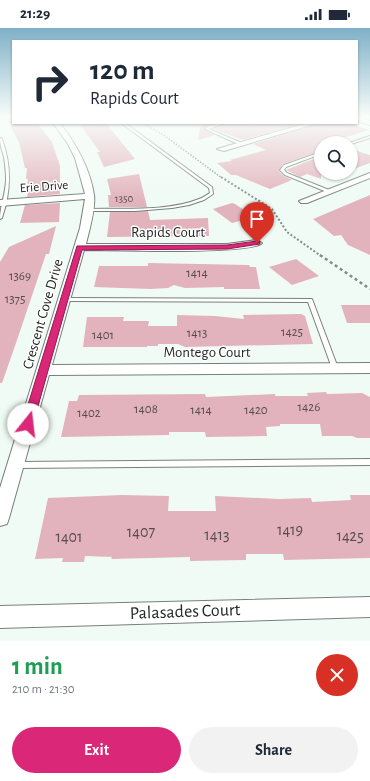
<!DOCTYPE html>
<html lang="en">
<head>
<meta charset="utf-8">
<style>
	:root { --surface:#fff; --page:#f2f2f3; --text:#1f2937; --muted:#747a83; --accent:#db2777 }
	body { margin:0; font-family:"Alegreya Sans",sans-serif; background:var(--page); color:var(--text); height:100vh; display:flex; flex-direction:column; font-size:15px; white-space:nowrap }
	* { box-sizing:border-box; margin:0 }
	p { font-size:13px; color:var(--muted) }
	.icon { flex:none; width:22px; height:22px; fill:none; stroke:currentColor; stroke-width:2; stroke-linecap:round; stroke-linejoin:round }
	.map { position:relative; height:613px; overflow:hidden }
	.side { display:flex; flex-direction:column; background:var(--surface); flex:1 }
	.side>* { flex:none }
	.hud { position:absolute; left:12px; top:12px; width:346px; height:84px; border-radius:0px; box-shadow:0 1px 3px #0004; background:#fff; color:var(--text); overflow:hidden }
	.buttons { position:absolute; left:314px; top:108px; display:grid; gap:8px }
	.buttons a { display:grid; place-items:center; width:44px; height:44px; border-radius:50%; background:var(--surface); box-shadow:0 1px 3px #0004; font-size:20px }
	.pin { position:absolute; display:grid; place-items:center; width:34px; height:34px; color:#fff; margin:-41px -17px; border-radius:50% 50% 50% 0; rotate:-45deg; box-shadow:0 0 4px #0007 }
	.pin .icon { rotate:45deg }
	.me { position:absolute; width:44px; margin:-22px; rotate:16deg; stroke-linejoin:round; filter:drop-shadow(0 0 3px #0008) }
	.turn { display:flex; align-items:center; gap:14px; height:84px; padding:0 12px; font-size:18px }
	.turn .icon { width:52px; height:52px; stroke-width:2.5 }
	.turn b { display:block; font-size:28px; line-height:34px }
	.round { display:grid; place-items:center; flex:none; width:42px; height:42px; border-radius:21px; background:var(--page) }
	.summary { display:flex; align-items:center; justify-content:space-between; height:68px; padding:0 12px }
	h1 { font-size:24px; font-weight:600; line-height:30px; color:#1e9e55 }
	.action { display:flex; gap:8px; margin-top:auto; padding:8px 12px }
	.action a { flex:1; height:46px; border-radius:24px; background:var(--accent); color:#fff; font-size:16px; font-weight:600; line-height:46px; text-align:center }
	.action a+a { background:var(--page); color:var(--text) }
	.status { display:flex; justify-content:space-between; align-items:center; height:28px; padding:0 20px; background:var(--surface); direction:ltr }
	.status svg { height:11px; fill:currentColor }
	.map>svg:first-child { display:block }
	.building { fill:#e2b3bc }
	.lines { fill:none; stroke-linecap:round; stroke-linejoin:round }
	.service-casing { stroke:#76807b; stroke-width:2 }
	.minor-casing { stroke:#76807b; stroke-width:2 }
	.path-far2 { stroke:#848c88; stroke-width:1.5; stroke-dasharray:1.5 1.5; stroke-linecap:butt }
	.path-far1 { stroke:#848c88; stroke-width:2; stroke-dasharray:2 2; stroke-linecap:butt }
	.path { stroke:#848c88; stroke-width:2.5; stroke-dasharray:3 3; stroke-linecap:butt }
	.service { fill:#fff; fill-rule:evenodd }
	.minor { fill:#fff; fill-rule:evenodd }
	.route { fill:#db2777; stroke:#8e194d }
	.labels { text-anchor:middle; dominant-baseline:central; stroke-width:3; stroke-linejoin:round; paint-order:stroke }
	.far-number-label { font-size:11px; fill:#544b4c }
	.far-street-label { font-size:13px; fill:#242826; stroke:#fff }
	.number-label { font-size:13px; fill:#544b4c }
	.street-label { font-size:15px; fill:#242826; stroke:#fff }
	.near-number-label { font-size:16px; fill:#544b4c }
	.near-street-label { font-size:18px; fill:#242826; stroke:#fff }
</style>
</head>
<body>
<div class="status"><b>21:29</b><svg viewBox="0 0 49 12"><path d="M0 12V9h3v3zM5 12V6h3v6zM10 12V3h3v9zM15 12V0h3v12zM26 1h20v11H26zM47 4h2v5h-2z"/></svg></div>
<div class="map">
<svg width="370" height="613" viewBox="0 0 370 613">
	<rect width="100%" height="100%" fill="#f0fbf5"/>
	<g class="building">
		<path d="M5,88h8v7h24l15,19 8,24v28l-33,3 3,-11h-3l1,-7h-2l1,-11h-2l-6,-26z"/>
		<path d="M94,95h12l29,36 -31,8 -7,-15h3l-20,-27z"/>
		<path d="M201,95h13l-7,2 -3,4 11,6 -17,5z"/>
		<path d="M226,95h76l-59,17 -30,-11z"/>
		<path d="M319,95h28l22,7 -42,13 -6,-3v11l-38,13 -4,7 5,5 8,4 -22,9 -34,-14h-5l-14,-12 15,-2 -2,-1 36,-10 -13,-6z"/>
		<path d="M351,121l19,6v8l-19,7z"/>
		<path d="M321,128v23l-14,-5 -7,3 -14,-7z"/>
		<path d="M139,146l8,33h-38l-1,-12h3l-4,-16z"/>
		<path d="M370,167v60l-22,-10 -7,-10 -7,1 -21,-17z"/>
		<path d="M60,175l-1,19 -39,1 5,-18z"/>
		<path d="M232,175l3,1 20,13 -23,6 -19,-14z"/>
		<path d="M148,183l2,9 58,-2 1,18 -102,1 3,-25z"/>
		<path d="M56,198l-7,28h-3l-30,89 -14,40h-2v-121l9,-15z"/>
		<path d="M296,231l23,17 -27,9 -23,-18z"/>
		<path d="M148,235l101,2 1,2h6l4,22h-36v-2l-39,1 -11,-3 -6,3 -17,1 -57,-2 5,-21h49z"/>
		<path d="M341,277h29v18h-23z"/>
		<path d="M301,286l4,2 8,28 -128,3 -7,-3h-20v2h-11v1h-64l4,-30h37l-1,4h26l-1,5h29v-11l38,1 29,3 -1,-4z"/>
		<path d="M326,364l1,2 35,-1 8,4v41h-13l-5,-2h-30l-2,-12h-40v2l-14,1 1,9 -61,1 -1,-5h-36v3l-108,2 8,-36h8l2,-6 126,-1 1,3 69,-3v2h33l-1,-3z"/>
		<path d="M122,467l47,1 -1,15h48l-1,-15 64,3 32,-1 1,4 39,-2 -1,-5h20v63l-86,2 -1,-6h-37v6l-56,1v-4l-79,2 1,-2 -27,-1 -1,6h-22l1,-4 -28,1 13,-61z"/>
	</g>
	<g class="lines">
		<defs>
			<g id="service">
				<path d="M121,95h4l87,64 1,7 -9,6 -15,5 -17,3 -37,3h-49v-2h2c34,-1 80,3 111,-10 4,-1 7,-4 11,-6l-1,-5z"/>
				<path d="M220,95h5l-16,6 33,14v2h-2l-35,-16 3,-3z"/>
				<path d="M370,108v2l-19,6v-1h-2z"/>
				<path d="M0,110l2,1c10,27 9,52 0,79l-2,1c0,-13 6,-26 6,-40 0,-8 -1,-15 -2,-22 -2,-7 -4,-12 -4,-19z"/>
				<path d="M321,124v2l-35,13 -2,3 3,3 42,17v2h-2l-42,-17 -5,-5 4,-5z"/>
				<path d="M64,270l248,1 26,69 -3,2 -3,-2 -24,-66 -246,-1 -1,-1z"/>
				<path d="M370,431v6l-354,3 -3,-1 -1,-2 1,-2 3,-1z"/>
			</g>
			<g id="minor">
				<path d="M357,89l13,4v4l-13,-4z"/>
				<path d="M53,95h7c16,21 30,45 34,72 2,13 -5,36 -8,49h141l30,-4 5,3c-10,12 -154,7 -178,7l-32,115 318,-2v10l-321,2 -40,143 -2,6 -7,2v-38l80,-260 5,-29 -85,7v-6l85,-6 -10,-36 -7,-14z"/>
				<path d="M307,95h11l-94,28 -7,-2z"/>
				<path d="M370,145v5l-63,25h-6l-2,-2z"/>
				<path d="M370,569v20l-370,11v-22z"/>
			</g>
		</defs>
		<use href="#service" class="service-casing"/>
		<use href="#minor" class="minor-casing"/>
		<path class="path-far2" d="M143,95l22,13 57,42"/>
		<path class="path-far1" d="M221,149l51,32 15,23 34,24"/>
		<path class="path" d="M320,227l50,34"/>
		<use href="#service" class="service"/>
		<use href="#minor" class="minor"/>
	</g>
	<linearGradient id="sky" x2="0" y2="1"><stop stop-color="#7fb0c7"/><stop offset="0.51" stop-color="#f8fdfa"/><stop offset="1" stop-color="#f8fdfa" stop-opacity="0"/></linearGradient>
	<rect width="370" height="174" fill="url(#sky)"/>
	<path class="route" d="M257,213h3v3l-33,5 -145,1 -49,174 -2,3h-7l-2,-3 55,-178 150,-1z"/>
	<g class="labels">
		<g class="far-number-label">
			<text x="124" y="170">1350</text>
		</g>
		<g class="far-street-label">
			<text transform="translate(44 159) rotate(-4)">Erie Drive</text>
		</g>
		<g class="number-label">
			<text x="197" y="245">1414</text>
			<text x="20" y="248">1369</text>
			<text x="15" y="271">1375</text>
			<text x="292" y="304">1425</text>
			<text x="197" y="305">1413</text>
			<text x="103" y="307">1401</text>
			<text x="309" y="379">1426</text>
			<text x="146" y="381">1408</text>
			<text x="201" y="382">1414</text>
			<text x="256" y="382">1420</text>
			<text x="89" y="385">1402</text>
		</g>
		<g class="street-label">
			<text x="168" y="204">Rapids Court</text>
			<text transform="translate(43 286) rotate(-74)">Crescent Cove Drive</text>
			<text x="207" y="324">Montego Court</text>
		</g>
		<g class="near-number-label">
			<text x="290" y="502">1419</text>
			<text x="141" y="504">1407</text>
			<text x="217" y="507">1413</text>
			<text x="350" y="508">1425</text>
			<text x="69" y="509">1401</text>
		</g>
		<g class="near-street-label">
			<text transform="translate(185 584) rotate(-2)">Palasades Court</text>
		</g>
	</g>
</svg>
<div class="buttons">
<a><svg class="icon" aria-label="search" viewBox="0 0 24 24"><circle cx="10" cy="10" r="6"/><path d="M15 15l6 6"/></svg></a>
</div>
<div class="pin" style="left:257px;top:215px;background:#d93025"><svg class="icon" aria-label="arrive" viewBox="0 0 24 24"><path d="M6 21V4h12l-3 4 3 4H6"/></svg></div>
<svg class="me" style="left:28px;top:396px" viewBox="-20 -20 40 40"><circle r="19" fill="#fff"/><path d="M0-13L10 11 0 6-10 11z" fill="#db2777"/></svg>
<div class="hud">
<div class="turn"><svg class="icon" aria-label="right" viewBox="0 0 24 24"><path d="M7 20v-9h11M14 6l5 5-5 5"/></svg><div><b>120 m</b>Rapids Court</div></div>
</div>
</div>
<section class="side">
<div class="summary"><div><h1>1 min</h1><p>210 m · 21:30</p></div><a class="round" style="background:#d93025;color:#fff"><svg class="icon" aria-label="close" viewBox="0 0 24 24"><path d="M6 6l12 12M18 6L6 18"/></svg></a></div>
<div class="action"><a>Exit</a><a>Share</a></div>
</section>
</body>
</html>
